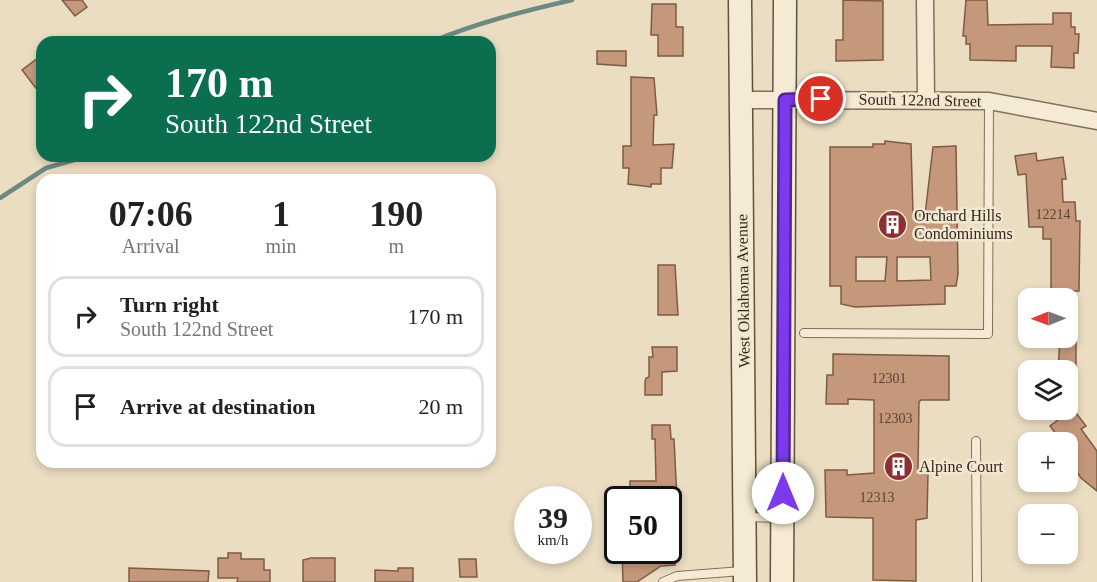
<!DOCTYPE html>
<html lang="en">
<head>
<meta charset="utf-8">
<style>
	:root { --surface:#fff; --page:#f2f2f2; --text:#222; --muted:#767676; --line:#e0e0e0 }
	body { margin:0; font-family:Georgia,serif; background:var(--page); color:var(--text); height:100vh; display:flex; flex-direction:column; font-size:22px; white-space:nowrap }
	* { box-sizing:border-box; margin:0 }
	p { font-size:20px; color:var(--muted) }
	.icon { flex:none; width:33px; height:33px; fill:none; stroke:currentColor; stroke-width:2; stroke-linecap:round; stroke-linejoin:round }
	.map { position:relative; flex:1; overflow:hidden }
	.details { position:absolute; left:36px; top:174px; width:460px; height:294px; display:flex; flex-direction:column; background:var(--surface); border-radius:18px; box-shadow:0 3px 9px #0003 }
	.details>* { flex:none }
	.hud { position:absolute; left:36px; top:36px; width:460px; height:126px; border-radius:18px; box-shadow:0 3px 9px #0003; background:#0b6e4f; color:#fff; overflow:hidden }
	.needle { width:39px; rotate:269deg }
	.fabs { position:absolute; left:1018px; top:288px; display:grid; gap:12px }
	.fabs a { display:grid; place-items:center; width:60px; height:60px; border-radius:12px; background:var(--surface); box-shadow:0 3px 9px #0003; font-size:30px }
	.speed { position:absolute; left:514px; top:486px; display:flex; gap:12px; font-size:30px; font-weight:700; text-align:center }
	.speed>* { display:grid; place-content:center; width:78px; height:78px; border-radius:50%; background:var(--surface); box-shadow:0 3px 9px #0003; line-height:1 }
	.speed small { font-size:15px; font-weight:400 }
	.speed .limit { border:3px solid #111; border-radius:9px; background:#fff; color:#111 }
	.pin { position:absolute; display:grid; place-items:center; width:51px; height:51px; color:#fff; margin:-26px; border:3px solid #fff; border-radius:50%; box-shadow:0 2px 6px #0007 }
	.me { position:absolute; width:66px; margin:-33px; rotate:0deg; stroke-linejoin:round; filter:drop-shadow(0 0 4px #0008) }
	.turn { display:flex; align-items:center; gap:21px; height:126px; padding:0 30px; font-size:27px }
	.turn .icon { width:78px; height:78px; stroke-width:2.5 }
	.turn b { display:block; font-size:42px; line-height:51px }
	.eta { display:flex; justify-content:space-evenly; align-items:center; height:102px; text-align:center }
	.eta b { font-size:36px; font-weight:700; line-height:42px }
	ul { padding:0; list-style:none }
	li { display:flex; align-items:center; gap:18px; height:81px; margin:0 12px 9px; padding:0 18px; border:3px solid var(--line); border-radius:18px }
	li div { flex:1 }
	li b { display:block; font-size:22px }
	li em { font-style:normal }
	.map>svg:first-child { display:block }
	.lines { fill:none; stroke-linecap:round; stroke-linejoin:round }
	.stream { stroke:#6c8a82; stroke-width:4.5 }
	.building { fill:#c5987b; stroke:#7f5a43; stroke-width:1.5; fill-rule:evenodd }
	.service-casing { stroke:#826f5b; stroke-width:10 }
	.minor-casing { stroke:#826f5b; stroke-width:19 }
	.secondary-casing { stroke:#64503e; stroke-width:25 }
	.service { stroke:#f5ebd4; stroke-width:8 }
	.minor { stroke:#f5ebd4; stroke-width:16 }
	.secondary { stroke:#f5ebd4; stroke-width:22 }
	.route-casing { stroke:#51269a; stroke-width:15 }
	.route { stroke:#7c3aed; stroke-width:10 }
	.labels { text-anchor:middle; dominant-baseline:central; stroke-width:5; stroke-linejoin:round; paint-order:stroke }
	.number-label { font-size:14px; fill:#584435 }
	.street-label { font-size:16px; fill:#33281e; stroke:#f2e8d1 }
	.poi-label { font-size:16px; fill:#33281e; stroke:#f2e8d1; text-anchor:start }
</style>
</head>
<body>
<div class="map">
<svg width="1097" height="582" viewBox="0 0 1097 582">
	<rect width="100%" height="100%" fill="#eaddc2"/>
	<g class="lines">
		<g class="stream">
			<path d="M431,42c45,-19 93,-31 141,-42"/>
			<path d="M0,198l46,-30 42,-12"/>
		</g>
	</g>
	<g class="building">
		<path d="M62,0h20l5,7 -12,9z"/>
		<path d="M843,0l40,1v59l-47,1v-21h7z"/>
		<path d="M966,0h21l1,25 65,-1v-11h18v14h4v7h4l-1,19h-4v15l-23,-1 1,-21h-36v15l-46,-1v-16h-4v-8h-3z"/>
		<path d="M652,4h24v23h7v29h-25v-21h-7z"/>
		<path d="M597,51h29v15l-29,-2z"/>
		<path d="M42,55v41l-20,-26z"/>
		<path d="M631,77l23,1 3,37h-3l-1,30 21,-1 -2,24h-11v16h-10v3l-23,-3 1,-16h-6v-22h8z"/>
		<path d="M885,141l26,3 2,70 12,1 8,-68 23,-1 2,128 -2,12h-11v18l-90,3 -14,-3v-18h-11v-139h43v-3h12zM856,257h31l-2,24h-29zM897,257h33l1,23 -34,1z"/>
		<path d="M1036,153l1,8 26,-4 3,22h-4l1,23h12l1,19h4l-1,70h-28v-52h-8v-12h-14l-3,-53 -8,1 -3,-19z"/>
		<path d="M658,265h17l3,50h-20z"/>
		<path d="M1060,338h16v32h-18z"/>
		<path d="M652,347h25v24l-15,1v23h-17v-13l1,-4 3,-1v-20h4z"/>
		<path d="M833,354l116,2v44h-28l-2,2 -1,72h10l-1,44 -11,2v61l-43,-1v-62l-47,-1 -1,-47h22v5l27,-2v-73l-26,-1v5h-22l1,-29h6z"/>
		<path d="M1073,409l13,17 -5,3 16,22v40l-16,-13 -13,-19v-17h-6l-12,-16z"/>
		<path d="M652,425h18l1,14h3l3,61h-47v-19h26l-1,-42h-3z"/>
		<path d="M622,550h53v15l-14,1 -24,16h-14z"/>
		<path d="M228,553h13v6h23v11h6v12h-33l1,-4h-20v-20h10z"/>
		<path d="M311,558h24v24h-32v-22z"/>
		<path d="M459,559h17l1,18h-17z"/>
		<path d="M129,568l80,3 -1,11h-79z"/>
		<path d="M398,568h15v14h-38v-12l23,1z"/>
	</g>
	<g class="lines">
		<defs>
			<g id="service">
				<path d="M804,333l184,1 1,-233"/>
				<path d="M976,441l1,141"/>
				<path d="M745,517l35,1"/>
				<path d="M663,582l14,-6 65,-5"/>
			</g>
			<g id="minor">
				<path d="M925,0l1,99"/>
				<path d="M741,100l248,1 108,20"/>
			</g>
			<g id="secondary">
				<path d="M740,0l5,582"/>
				<path d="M782,582l3,-582"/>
			</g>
		</defs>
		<use href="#service" class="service-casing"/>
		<use href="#minor" class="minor-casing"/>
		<use href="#secondary" class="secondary-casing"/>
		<use href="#service" class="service"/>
		<use href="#minor" class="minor"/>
		<use href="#secondary" class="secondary"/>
	</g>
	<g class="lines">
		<defs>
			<path id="route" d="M783,493l2,-393 36,-1"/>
		</defs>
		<use href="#route" class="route-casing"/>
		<use href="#route" class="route"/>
	</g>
	<defs>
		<symbol id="building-disc" viewBox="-11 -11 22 22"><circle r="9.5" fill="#8c3032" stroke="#f2e8d1"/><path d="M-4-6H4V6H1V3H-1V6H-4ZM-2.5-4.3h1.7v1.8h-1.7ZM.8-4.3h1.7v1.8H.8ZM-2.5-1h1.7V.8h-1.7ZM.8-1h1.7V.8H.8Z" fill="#fff"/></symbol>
	</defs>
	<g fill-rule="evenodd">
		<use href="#building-disc" x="876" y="208" width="33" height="33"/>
		<use href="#building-disc" x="882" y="450" width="33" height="33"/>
	</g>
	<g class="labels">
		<g class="number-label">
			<text x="1053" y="214">12214</text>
			<text x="889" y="378">12301</text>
			<text x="895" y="418">12303</text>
			<text x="877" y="497">12313</text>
		</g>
		<g class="street-label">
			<text transform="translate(920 100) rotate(1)">South 122nd Street</text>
			<text transform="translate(743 291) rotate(-91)">West Oklahoma Avenue</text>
		</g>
		<g class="poi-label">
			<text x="914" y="215">Orchard Hills<tspan x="914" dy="18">Condominiums</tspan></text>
			<text x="919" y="466">Alpine Court</text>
		</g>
	</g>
</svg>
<div class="fabs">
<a><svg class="needle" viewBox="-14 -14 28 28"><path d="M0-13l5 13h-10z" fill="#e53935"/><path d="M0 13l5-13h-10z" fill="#767676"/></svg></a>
<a><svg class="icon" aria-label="layers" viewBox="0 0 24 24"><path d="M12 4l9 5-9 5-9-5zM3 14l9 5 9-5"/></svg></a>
<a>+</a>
<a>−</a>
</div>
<div class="speed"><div>39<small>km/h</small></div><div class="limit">50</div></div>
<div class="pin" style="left:821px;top:99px;background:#d93025"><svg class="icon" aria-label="arrive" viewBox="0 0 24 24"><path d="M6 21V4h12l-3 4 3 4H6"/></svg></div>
<svg class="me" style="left:783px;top:493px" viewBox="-20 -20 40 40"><circle r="19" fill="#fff"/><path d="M0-13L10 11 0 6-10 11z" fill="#7c3aed"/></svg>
<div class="hud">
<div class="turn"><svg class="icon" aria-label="right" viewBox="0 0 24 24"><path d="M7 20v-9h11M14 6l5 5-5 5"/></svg><div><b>170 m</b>South 122nd Street</div></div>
</div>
<section class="details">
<div class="eta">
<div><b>07:06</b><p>Arrival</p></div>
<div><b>1</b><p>min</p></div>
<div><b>190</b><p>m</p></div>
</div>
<ul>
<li><svg class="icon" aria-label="right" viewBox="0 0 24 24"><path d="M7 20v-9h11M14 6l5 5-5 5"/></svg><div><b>Turn right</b><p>South 122nd Street</p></div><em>170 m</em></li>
<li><svg class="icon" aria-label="arrive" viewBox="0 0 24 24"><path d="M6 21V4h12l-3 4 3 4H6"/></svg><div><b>Arrive at destination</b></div><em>20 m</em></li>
</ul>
</section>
</div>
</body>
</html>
